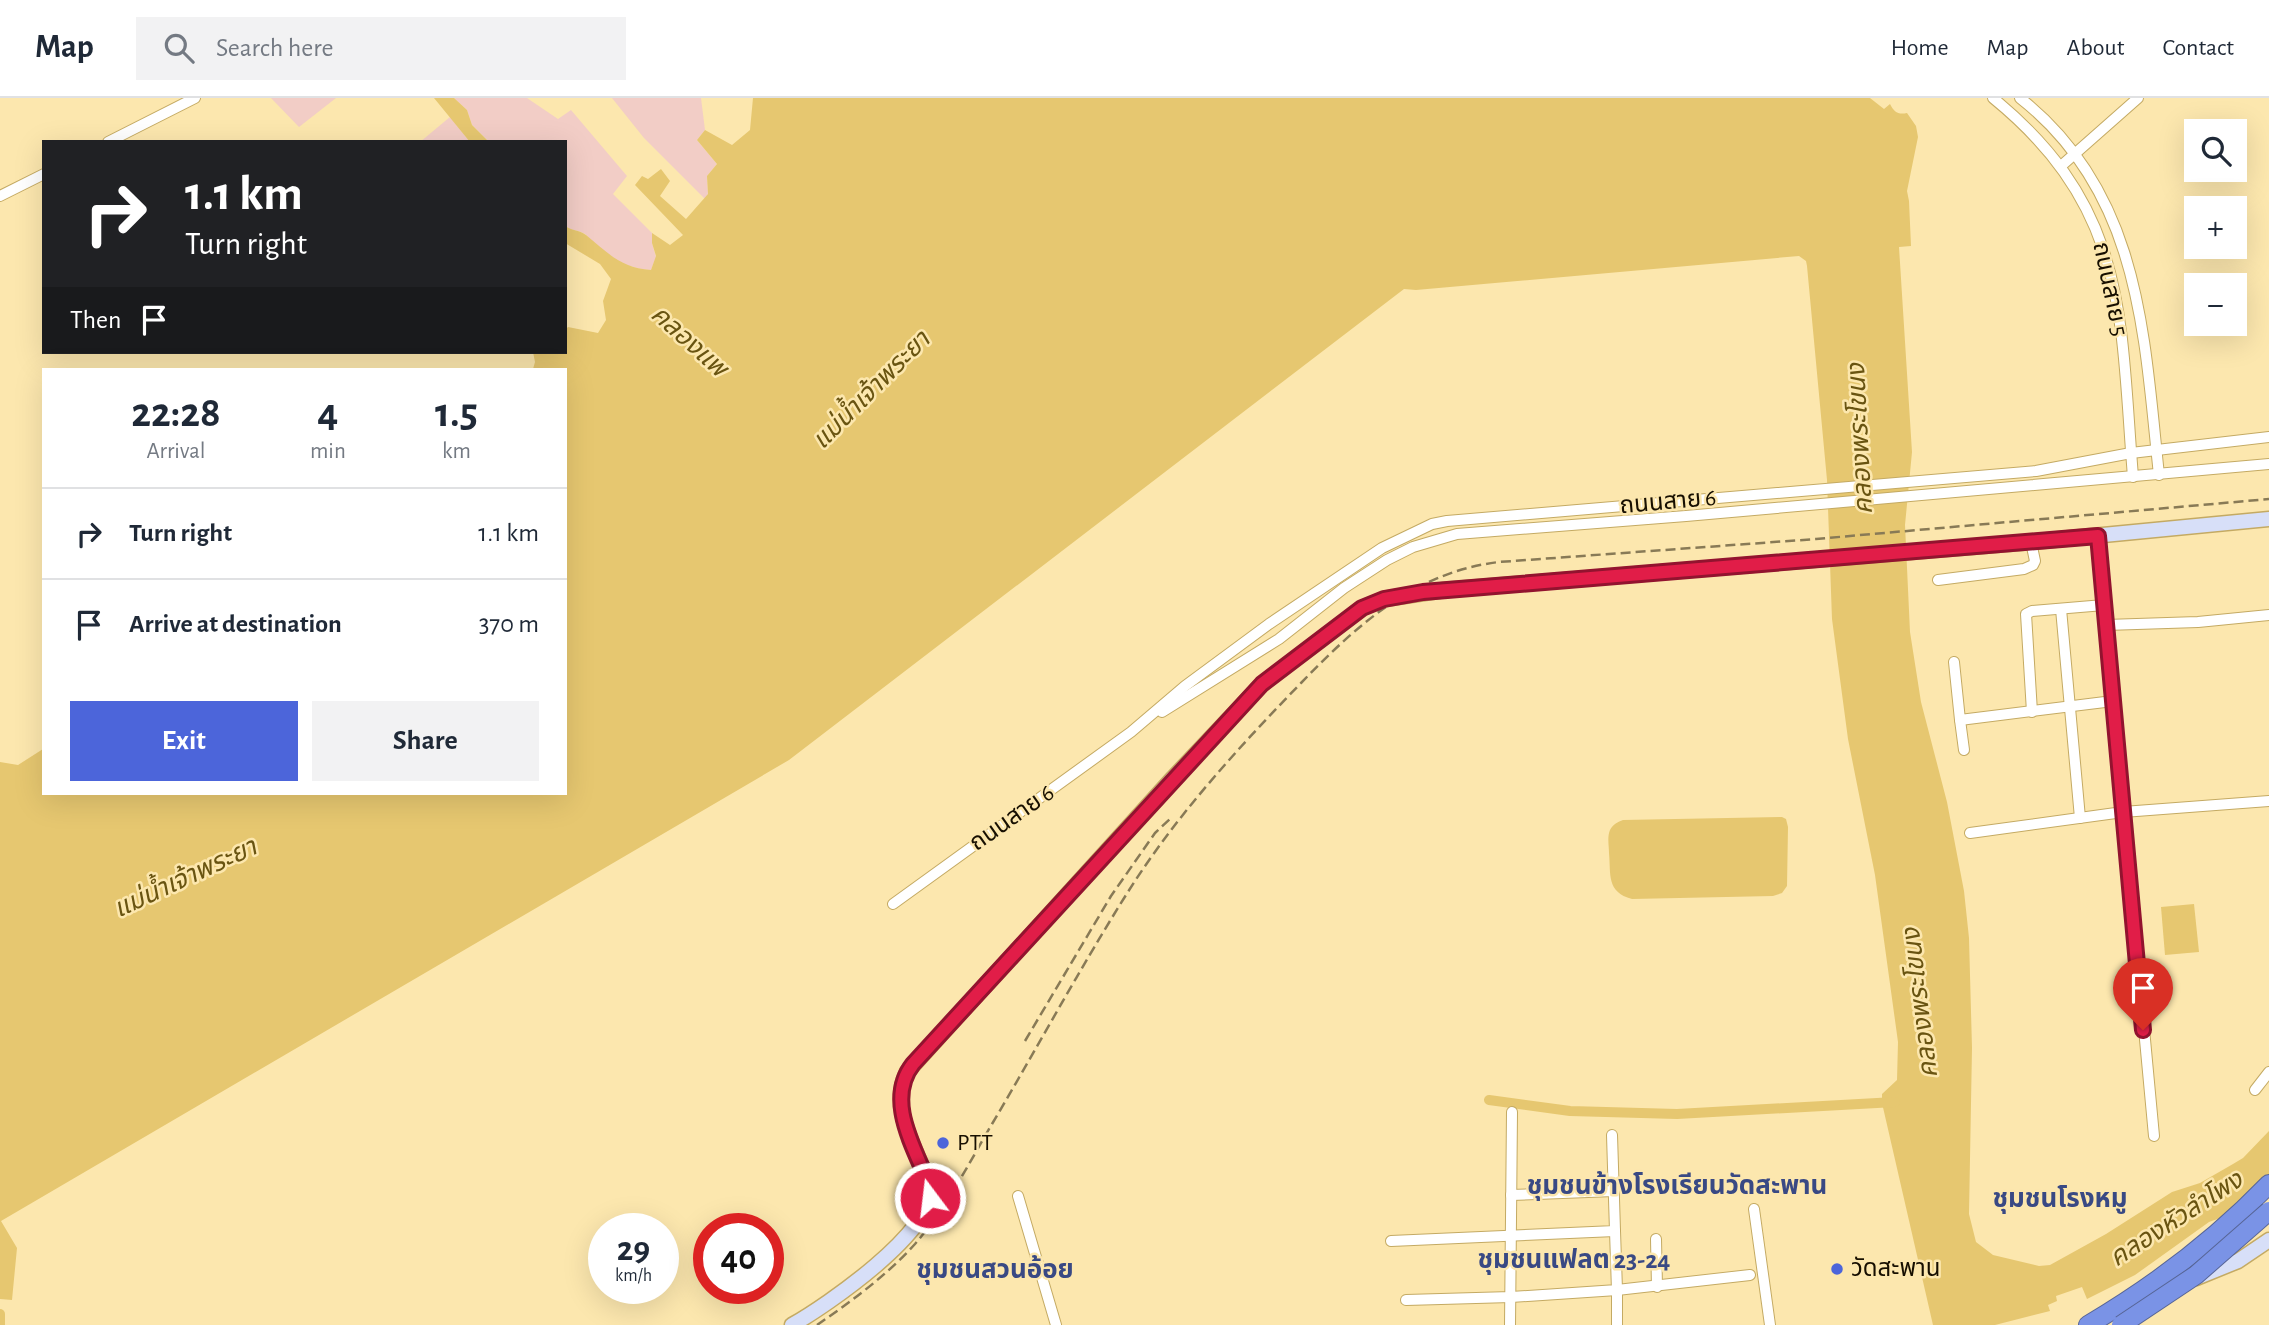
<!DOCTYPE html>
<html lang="en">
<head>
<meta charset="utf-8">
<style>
	:root { --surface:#fff; --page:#f2f2f3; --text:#1f2937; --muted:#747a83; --line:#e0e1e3; --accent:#4c65da }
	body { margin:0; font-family:"Alegreya Sans","Noto Sans Thai",sans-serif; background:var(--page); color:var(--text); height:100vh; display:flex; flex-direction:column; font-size:26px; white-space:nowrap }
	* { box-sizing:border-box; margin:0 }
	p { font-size:23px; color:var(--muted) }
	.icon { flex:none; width:38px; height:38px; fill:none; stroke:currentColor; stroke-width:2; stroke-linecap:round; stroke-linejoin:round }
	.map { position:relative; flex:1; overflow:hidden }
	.panel { position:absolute; left:42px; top:270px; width:525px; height:427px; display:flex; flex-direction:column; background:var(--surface); border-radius:0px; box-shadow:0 7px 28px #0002 }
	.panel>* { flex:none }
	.guide { position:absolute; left:42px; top:42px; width:525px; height:214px; border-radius:0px; box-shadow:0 7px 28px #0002; background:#202124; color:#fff; overflow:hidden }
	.controls { position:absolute; left:2184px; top:21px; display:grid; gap:14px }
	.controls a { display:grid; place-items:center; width:63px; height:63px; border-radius:0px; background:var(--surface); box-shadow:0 7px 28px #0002; font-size:35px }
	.speed { position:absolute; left:588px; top:1115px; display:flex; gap:14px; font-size:35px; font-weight:700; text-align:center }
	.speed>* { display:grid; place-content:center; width:91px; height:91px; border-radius:50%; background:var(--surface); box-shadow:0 7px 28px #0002; line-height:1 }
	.speed small { font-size:18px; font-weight:400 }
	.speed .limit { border:10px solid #d22; background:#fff; color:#111 }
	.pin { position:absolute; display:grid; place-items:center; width:60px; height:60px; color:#fff; margin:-72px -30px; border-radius:50% 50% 50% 0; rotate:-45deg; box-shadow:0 0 7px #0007 }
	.pin .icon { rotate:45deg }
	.me { position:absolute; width:77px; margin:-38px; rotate:345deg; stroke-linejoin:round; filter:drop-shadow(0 0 5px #0008) }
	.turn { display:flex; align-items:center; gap:24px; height:147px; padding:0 28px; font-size:32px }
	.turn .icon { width:91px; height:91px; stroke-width:2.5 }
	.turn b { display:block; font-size:49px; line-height:60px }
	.then { display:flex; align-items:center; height:66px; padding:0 28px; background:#0003; gap:14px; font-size:26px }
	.eta { display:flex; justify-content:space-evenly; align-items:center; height:119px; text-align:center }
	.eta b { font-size:42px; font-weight:700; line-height:49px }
	.primary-button { display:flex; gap:14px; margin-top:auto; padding:14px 28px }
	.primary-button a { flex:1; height:80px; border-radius:0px; background:var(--accent); color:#fff; font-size:28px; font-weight:700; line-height:80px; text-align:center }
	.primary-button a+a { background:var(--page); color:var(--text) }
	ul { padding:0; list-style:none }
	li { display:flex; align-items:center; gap:21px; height:91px; padding:0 28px; border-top:2px solid var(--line) }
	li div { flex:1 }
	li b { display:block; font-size:26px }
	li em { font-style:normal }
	header { display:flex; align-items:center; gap:42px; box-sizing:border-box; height:98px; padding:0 35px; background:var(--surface); border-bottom:2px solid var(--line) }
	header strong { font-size:33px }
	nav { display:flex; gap:38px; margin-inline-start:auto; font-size:24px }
	.search { width:490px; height:63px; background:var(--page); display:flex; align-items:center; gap:18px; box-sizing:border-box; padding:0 24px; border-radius:0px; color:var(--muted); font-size:26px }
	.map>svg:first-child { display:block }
	.green { fill:#f2cdc6 }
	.water { fill:#e6c770 }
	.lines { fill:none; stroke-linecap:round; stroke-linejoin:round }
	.canal { stroke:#e6c770; stroke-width:10 }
	.street-casing { stroke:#c4aa63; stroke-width:12 }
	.secondary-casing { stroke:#c4aa63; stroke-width:17 }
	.highway-casing { stroke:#576596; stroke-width:20 }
	.street { stroke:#fff; stroke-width:10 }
	.secondary { stroke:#d7dff8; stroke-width:14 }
	.highway { stroke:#7a93e6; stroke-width:18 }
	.rail { stroke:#887a56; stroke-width:2.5; stroke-dasharray:10 5; stroke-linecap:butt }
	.highway-bridge-casing { stroke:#576596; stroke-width:20; stroke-linecap:butt }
	.highway-bridge { stroke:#7a93e6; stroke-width:18 }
	.route-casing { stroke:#92132f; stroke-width:18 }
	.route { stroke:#e11d48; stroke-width:12 }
	.poi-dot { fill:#4c65da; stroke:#fce7ae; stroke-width:2.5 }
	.labels { text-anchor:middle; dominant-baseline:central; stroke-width:5; stroke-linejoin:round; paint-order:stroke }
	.street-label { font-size:24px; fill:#170f00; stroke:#fce7ae }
	.poi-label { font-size:24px; fill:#170f00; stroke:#fce7ae; text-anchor:start }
	.water-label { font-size:26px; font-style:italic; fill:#695411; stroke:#fce7ae }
	.neighbourhood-label { font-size:26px; font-weight:bold; fill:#394984; stroke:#fce7ae }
</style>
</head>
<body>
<header>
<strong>Map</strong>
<div class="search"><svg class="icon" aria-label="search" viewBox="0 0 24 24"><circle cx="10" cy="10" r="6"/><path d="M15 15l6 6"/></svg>Search here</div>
<nav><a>Home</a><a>Map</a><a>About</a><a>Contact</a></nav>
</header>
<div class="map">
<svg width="2269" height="1227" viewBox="0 0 2269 1227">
	<rect width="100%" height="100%" fill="#fce7ae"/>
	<g class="green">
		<path d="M271,0h65l-37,29z"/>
		<path d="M454,0h73l31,21 13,-9 56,66 -14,18 39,39v10l4,14 -5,13c-22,-1 -42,-12 -59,-27 -2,-3 -4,-7 -7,-9 -6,-4 -13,-3 -20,-8v-84h-76l-17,-17 -5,-15z"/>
		<path d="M612,0h89l4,32 -8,10 20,24 -10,12 1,18 -3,5 -61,-61z"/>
		<path d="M450,19l20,25h-50z"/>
	</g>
	<g class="water">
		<path d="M434,0h20l13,12 5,15 17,17h-19z"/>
		<path d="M753,0h1117l14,11 6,-5c4,8 8,11 17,9l9,13 2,11 -11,54 2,10 2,45 -12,1 13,205 -7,73 5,107 11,70 26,100 17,89 5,47 3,110 -3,166 7,28 17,13 46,11 11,-1 56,-31 66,-42 28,-9 33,-19 10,-6 26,-27v60l-26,19 -34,12 -74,53 -48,24 -5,-12 -26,9 1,5 -9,4 2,6 -55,14h-62l-51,-222v-9l15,-14 1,-38 -23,-167 -27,-136 -16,-120 -5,-139 -20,-214 -1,-5 -7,-5 -383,34 -12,-1 -615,471 -788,461 16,27 -5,52 -12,-1v-537l18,3 25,-16 1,-25v69h521v-424h-32l2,-7 -2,-10h32v-22l3,-3 30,6 8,-13 -3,-19 8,-22 -11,-15 -35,-21v-17c7,5 15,4 21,9 22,18 35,33 65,35l5,-14 -4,-13v-10l18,12 13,-10 -48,-50 7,-9 6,3 13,-10 9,12 -10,15 26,23 22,-25 -1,-18 10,-12 -20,-24 8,-10 27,15 18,-15z"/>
		<path d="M1782,719l4,2 2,8 -1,59 -5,7 -9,3 -141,3c-26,-7 -21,-25 -23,-46 0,-7 -2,-16 1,-23 3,-6 8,-8 13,-10z"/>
		<path d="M2194,806l5,48 -34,3 -4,-48z"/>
	</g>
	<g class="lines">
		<g class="canal">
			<path d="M1489,1002l81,11 107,3 218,-12"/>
			<path d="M0,1216v11"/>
		</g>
		<defs>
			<g id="street">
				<path d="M1993,0c136,111 127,219 140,379"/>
				<path d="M2020,0c121,95 124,237 139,377"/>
				<path d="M108,44l87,-44"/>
				<path d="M2061,68l77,-68"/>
				<path d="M0,98l44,-22"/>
				<path d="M2098,438l56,600"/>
				<path d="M1938,482l86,-11 9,-4 2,-4 -4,-19"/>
				<path d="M2061,511l19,209"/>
				<path d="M2106,527l92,-3 71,-7"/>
				<path d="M1954,564l6,58 153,-19"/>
				<path d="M1162,614l117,-73 65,-51 43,-28 26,-13 44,-13 229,-18 583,-52"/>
				<path d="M2032,614l-6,-98 6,-3 72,-6"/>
				<path d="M1960,622l4,30"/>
				<path d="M1970,735l153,-21 146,-11"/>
				<path d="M893,806l238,-172 54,-46 84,-62 113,-76 50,-24 15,-3 589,-50 95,-18 138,-16"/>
				<path d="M2255,992l14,-18"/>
				<path d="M1511,1097l103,-4"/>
				<path d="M1018,1098l38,129"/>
				<path d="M1754,1111l16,116"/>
				<path d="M1656,1141l1,48"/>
				<path d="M1391,1143l224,-10 -3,-96"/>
				<path d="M1406,1202l105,-3 106,-7 -2,-59"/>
				<path d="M1510,1227l2,-213"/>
				<path d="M1617,1227v-35l133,-15"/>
			</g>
			<g id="secondary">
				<path d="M2196,1180l42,-17 31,-21"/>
				<path d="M792,1227c34,-19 143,-94 138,-136 -1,-7 -4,-14 -7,-20 -13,-31 -32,-65 -16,-97l266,-294 89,-94 100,-76 22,-9 60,-9 587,-48 238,-23"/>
			</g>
			<path id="highway" d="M2088,1227c66,-39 128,-86 181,-141"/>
		</defs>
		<use href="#street" class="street-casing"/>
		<use href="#secondary" class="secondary-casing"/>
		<use href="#highway" class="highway-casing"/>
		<use href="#street" class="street"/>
		<use href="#secondary" class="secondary"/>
		<use href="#highway" class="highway"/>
		<g class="rail">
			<path d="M1025,943l86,-145 44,-63 16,-15"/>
			<path d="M817,1227c35,-24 70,-50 98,-81 31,-36 53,-79 77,-120 45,-76 87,-154 134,-229 48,-77 111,-146 175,-212 56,-58 114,-111 198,-121l317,-23 453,-40"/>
		</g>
		<defs>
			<path id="highway-bridge" d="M2121,1227l75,-50 73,-64"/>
		</defs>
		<use href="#highway-bridge" class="highway-bridge-casing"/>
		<use href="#highway-bridge" class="highway-bridge"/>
	</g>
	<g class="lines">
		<defs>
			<path id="route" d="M930,1100v-11c-14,-37 -46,-86 -17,-123l349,-380 100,-76 22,-9 39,-7 675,-56 45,494"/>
		</defs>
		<use href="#route" class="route-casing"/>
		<use href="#route" class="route"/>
	</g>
	<g class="poi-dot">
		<circle cx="943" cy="1045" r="7"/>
		<circle cx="1837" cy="1171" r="7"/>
	</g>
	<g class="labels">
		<g class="street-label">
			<text transform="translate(2110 191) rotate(78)">ถนนสาย 5</text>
			<text transform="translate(1668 404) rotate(-5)">ถนนสาย 6</text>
			<text transform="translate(1012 720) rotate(-35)">ถนนสาย 6</text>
		</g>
		<g class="poi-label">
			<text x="957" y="1045">PTT</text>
			<text x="1851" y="1171">วัดสะพาน</text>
		</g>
		<g class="water-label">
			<text transform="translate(689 243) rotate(42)">คลองแพ</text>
			<text transform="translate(871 292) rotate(-45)">แม่น้ำเจ้าพระยา</text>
			<text transform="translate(1860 341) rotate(-93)">คลองพระโขนง</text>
			<text transform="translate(185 780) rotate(-25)">แม่น้ำเจ้าพระยา</text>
			<text transform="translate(1920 905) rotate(-97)">คลองพระโขนง</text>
			<text transform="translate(2176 1121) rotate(-33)">คลองหัวลำโพง</text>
		</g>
		<g class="neighbourhood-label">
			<text x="1677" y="1088">ชุมชนข้างโรงเรียนวัดสะพาน</text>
			<text x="2060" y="1101">ชุมชนโรงหมู</text>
			<text x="1574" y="1162">ชุมชนแฟลต 23-24</text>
			<text x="995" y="1172">ชุมชนสวนอ้อย</text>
		</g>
	</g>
</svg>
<div class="controls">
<a><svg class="icon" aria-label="search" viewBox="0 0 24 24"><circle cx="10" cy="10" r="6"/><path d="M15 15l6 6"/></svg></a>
<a>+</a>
<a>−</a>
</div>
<div class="speed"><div>29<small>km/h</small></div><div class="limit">40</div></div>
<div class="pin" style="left:2143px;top:932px;background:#d93025"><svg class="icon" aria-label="arrive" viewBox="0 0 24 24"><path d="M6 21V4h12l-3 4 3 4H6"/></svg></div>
<svg class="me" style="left:930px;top:1100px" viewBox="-20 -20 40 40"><circle r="17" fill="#e11d48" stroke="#fff" stroke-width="3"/><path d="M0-11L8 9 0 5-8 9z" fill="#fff"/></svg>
<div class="guide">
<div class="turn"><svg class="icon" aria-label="right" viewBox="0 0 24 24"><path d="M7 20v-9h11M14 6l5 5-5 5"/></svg><div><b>1.1 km</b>Turn right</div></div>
<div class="then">Then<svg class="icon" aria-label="arrive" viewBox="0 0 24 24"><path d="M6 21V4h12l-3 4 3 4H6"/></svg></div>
</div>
<section class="panel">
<div class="eta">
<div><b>22:28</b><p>Arrival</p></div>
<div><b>4</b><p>min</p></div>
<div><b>1.5</b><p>km</p></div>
</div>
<ul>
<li><svg class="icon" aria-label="right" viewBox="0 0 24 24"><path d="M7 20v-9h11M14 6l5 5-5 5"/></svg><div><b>Turn right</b></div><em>1.1 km</em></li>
<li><svg class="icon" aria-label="arrive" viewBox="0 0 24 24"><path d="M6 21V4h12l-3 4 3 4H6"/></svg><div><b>Arrive at destination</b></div><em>370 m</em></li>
</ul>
<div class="primary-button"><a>Exit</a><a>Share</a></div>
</section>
</div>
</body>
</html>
